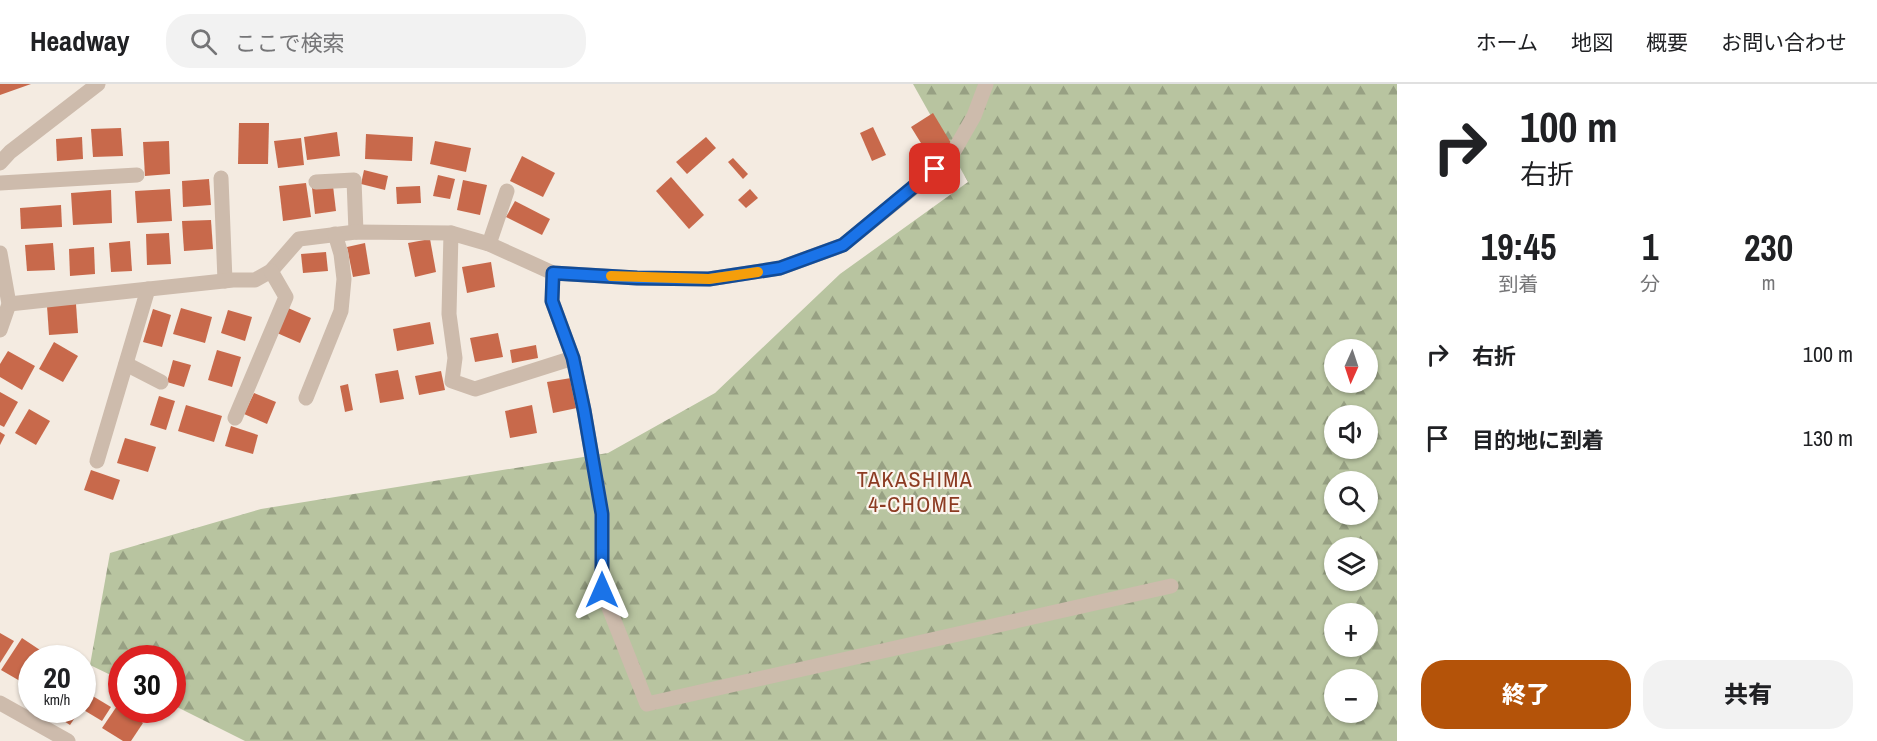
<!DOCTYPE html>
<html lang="ja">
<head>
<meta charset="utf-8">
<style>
	:root { --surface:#fff; --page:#f2f2f2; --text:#202124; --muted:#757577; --line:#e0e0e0; --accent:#b45309 }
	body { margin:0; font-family:"Archivo Narrow","Noto Sans JP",sans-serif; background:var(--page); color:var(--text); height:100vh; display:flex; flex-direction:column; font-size:22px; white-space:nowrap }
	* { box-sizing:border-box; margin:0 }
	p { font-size:20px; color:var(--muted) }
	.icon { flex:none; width:33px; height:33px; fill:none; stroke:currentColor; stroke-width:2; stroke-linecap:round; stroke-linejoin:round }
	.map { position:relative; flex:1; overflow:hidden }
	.details { display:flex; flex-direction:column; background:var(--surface); width:480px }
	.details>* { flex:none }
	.banner { background:#fff; color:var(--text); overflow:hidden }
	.needle { width:39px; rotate:183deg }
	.controls { position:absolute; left:1324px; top:255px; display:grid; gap:12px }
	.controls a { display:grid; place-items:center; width:54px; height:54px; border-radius:50%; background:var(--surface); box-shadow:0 2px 4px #0004; font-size:30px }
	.speed { position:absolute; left:18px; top:561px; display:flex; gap:12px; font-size:30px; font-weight:700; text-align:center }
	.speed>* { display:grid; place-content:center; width:78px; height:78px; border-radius:50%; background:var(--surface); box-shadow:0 2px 4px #0004; line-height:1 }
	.speed small { font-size:15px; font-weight:400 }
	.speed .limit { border:9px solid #d22; background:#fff; color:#111 }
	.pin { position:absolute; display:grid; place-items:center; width:51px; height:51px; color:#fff; margin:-26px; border-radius:12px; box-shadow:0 3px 9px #0006 }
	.me { position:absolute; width:66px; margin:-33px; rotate:0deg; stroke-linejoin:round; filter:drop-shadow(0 0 4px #0008) }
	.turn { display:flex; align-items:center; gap:21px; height:126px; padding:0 24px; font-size:27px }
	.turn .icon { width:78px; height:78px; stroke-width:2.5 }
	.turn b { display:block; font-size:42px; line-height:51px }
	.eta { display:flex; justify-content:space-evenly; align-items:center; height:102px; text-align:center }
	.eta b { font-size:36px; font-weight:800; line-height:42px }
	.button { display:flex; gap:12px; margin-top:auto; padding:12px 24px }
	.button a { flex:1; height:69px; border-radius:24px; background:var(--accent); color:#fff; font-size:24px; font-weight:800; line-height:69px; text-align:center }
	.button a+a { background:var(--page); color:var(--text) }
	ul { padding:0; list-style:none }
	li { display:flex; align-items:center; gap:18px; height:84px; padding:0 24px }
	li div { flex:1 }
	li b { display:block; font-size:22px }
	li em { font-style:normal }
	header { display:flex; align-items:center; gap:36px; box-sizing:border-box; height:84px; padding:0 30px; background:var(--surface); border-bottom:2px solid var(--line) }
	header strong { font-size:28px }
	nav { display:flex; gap:33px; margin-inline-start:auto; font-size:21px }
	.search { width:420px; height:54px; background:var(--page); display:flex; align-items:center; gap:15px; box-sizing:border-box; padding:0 21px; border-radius:24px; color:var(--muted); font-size:22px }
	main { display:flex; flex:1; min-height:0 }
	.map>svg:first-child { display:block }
	.forest { fill:url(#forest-firs); fill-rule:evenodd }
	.building { fill:#c8694b }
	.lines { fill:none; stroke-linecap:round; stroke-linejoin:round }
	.minor { stroke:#cdbbac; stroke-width:15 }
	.route-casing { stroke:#114b97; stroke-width:15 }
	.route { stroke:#1a73e8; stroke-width:10 }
	.slow { stroke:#f59e0b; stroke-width:10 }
	.labels { text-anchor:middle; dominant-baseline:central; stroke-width:4.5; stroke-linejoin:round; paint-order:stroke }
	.neighbourhood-label { font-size:22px; letter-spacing:1.5px; fill:#8c3b22; stroke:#fbf5ee }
</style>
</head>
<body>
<header>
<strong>Headway</strong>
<div class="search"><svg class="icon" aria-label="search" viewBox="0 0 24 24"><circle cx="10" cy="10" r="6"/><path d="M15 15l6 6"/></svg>ここで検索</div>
<nav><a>ホーム</a><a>地図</a><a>概要</a><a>お問い合わせ</a></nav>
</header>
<main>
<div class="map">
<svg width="1397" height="657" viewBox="0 0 1397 657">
	<defs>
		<pattern id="forest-firs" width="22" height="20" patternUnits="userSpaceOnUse" patternTransform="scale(1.5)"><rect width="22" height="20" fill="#b8c4a0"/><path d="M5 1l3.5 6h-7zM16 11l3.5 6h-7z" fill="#97a083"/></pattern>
	</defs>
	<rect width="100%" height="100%" fill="#f4ebe1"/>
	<path class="forest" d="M913,0h484v657h-1152l-72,-36 -1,-47h-50l-1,22 -31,-15 20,-112 151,-44 347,-56 107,-60 125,-119 128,-92zM1335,266h33v32h-33zM1335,332h33v32h-33zM1335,398h33v32h-33zM1335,464h33v32h-33zM1335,530h33v32h-33zM1335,596h33v32h-33z"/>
	<g class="building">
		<path d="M0,0h31l-31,11z"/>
		<path d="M933,29l18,30 -22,13 -18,-29z"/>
		<path d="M239,39h30l-1,41h-30z"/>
		<path d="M873,43l13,28 -14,6 -12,-28z"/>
		<path d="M121,44l2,28 -30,1 -2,-28z"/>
		<path d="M337,48l3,24 -33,4 -3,-23z"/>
		<path d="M366,50l47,3 -1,24 -47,-2z"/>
		<path d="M82,53l1,22 -26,2 -1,-22z"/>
		<path d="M706,53l10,11 -29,26 -11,-12z"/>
		<path d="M301,54l3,27 -26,3 -4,-27z"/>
		<path d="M169,57l1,33 -25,2 -2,-34z"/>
		<path d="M435,57l36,7 -5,24 -36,-8z"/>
		<path d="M522,72l33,17 -12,24 -33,-16z"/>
		<path d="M733,74l15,16 -5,5 -15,-17z"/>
		<path d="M364,86l24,6 -3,14 -24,-6z"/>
		<path d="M438,91l17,4 -5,20 -17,-3z"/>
		<path d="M671,93l33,38 -15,14 -33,-38z"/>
		<path d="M209,95l2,26 -28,2 -1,-26z"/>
		<path d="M463,96l24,5 -7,30 -23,-5z"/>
		<path d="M306,99l5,34 -28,4 -4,-35z"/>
		<path d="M333,102l3,25 -21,3 -3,-26z"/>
		<path d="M420,102l1,17 -24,1 -1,-17z"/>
		<path d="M170,105l2,32 -35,2 -2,-32z"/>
		<path d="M750,105l8,9 -12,10 -8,-8z"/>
		<path d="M111,106l1,33 -39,2 -2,-32z"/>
		<path d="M515,117l35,18 -8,16 -36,-18z"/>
		<path d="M61,121l1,22 -41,2 -1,-21z"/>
		<path d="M211,136l2,29 -29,2 -2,-30z"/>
		<path d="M169,149l2,31 -24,1 -1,-31z"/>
		<path d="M430,155l6,33 -21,5 -7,-34z"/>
		<path d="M130,157l2,30 -21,1 -2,-29z"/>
		<path d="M53,159l2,27 -28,1 -2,-26z"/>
		<path d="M365,159l5,31 -17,3 -6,-30z"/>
		<path d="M94,163l1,27 -25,2 -1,-27z"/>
		<path d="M326,168l2,19 -25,2 -2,-19z"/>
		<path d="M491,178l4,25 -28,6 -5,-26z"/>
		<path d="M76,220l2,29 -29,2 -2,-29z"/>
		<path d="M181,224l31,9 -7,26 -32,-9z"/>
		<path d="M288,224l23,10 -11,25 -23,-10z"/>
		<path d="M153,225l18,6 -9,32 -19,-5z"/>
		<path d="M228,226l24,7 -7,24 -24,-8z"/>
		<path d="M430,238l4,22 -37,7 -4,-22z"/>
		<path d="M498,249l5,24 -28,5 -5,-24z"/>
		<path d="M54,258l24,14 -15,26 -24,-13z"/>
		<path d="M536,261l2,13 -26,5 -2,-13z"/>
		<path d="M217,266l24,7 -9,30 -24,-7z"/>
		<path d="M8,267l27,15 -13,24 -22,-13v-13z"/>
		<path d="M173,276l18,5 -7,22 -17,-5z"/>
		<path d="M398,286l6,29 -24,4 -5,-29z"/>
		<path d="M441,287l4,19 -26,5 -4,-19z"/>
		<path d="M571,294l6,30 -24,5 -6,-31z"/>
		<path d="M348,300l5,26 -8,2 -5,-26z"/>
		<path d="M0,308l18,10 -14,25 -4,-2z"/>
		<path d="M254,309l22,9 -9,22 -23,-10z"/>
		<path d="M159,312l16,5 -9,29 -16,-5z"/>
		<path d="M186,321l36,11 -8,26 -36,-11z"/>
		<path d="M532,321l5,28 -27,5 -5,-27z"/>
		<path d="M29,325l21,12 -14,24 -21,-12z"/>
		<path d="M231,342l27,9 -5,19 -28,-8z"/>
		<path d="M0,348l5,3 -5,10z"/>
		<path d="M125,354l31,9 -8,25 -31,-9z"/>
		<path d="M91,386l29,10 -7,20 -29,-10z"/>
		<path d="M0,549l14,8 -14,22z"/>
		<path d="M22,554l18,12 -5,8h-3v5l-12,18 -19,-11z"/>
		<path d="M32,590v15l-7,-4z"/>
		<path d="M82,603l9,5 -9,13z"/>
		<path d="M91,611l20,12 -9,14 -20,-12z"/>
		<path d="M117,622l26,17 -12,18h-8l-21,-13z"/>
		<path d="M47,626h33l-10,15z"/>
	</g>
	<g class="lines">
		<g class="minor">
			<path d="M0,79l10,-11 88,-68"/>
			<path d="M221,94l4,103"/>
			<path d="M316,98l38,-2 2,52"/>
			<path d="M0,99l137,-8"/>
			<path d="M451,149l-2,81 6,44 -3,23 23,8 98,-31"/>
			<path d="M489,160l18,-53"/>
			<path d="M0,169l9,51 -9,26"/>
			<path d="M553,189l-1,28 21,57 11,52 18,104v76l45,114 524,-118"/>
			<path d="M9,220l224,-24h22l16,-9 28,-32 57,-7 95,1 38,11 64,29 84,5 72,1 71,-11 63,-23 107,-87 24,-42 12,-32"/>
			<path d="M126,280l35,18"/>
			<path d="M306,314l35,-87 3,-32 -3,-25 -6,-20"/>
			<path d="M235,334l51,-121 -15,-26"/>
			<path d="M97,377l51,-172"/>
			<path d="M0,619l68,38"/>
		</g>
	</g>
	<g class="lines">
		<defs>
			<path id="route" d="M602,506v-76l-18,-104 -11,-52 -21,-57 1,-28 84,5 72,1 71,-11 63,-23 92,-76"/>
		</defs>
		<use href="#route" class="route-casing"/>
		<use href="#route" class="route"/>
		<path class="slow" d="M611,192l98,3 49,-7"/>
	</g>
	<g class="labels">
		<g class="neighbourhood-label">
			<text x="915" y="395">TAKASHIMA<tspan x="915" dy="25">4-CHOME</tspan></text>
		</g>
	</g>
</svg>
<div class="controls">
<a><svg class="needle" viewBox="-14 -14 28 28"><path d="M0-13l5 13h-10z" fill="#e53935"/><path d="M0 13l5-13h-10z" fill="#757577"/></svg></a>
<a><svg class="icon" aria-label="sound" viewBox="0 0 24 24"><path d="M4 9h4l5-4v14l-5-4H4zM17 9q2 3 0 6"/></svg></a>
<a><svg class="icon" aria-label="search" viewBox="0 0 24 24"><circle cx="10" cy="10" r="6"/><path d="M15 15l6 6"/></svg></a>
<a><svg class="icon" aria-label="layers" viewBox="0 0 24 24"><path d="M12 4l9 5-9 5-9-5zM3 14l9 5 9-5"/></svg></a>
<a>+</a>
<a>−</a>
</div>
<div class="speed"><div>20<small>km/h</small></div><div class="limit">30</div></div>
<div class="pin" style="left:935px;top:85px;background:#d93025"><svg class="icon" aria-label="arrive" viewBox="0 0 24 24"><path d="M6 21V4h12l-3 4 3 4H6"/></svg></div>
<svg class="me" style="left:602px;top:506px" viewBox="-20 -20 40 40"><path d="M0-17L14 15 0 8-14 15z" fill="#1a73e8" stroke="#fff" stroke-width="4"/></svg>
</div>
<section class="details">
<div class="banner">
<div class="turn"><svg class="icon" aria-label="right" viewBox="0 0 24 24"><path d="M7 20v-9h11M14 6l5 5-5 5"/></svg><div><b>100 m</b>右折</div></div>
</div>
<div class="eta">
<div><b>19:45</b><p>到着</p></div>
<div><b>1</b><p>分</p></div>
<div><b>230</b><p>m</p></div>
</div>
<ul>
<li><svg class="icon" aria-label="right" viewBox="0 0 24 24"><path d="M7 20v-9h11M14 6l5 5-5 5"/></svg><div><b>右折</b></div><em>100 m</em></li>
<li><svg class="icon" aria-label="arrive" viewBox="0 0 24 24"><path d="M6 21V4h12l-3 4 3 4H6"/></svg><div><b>目的地に到着</b></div><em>130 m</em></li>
</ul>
<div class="button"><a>終了</a><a>共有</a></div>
</section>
</main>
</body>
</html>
